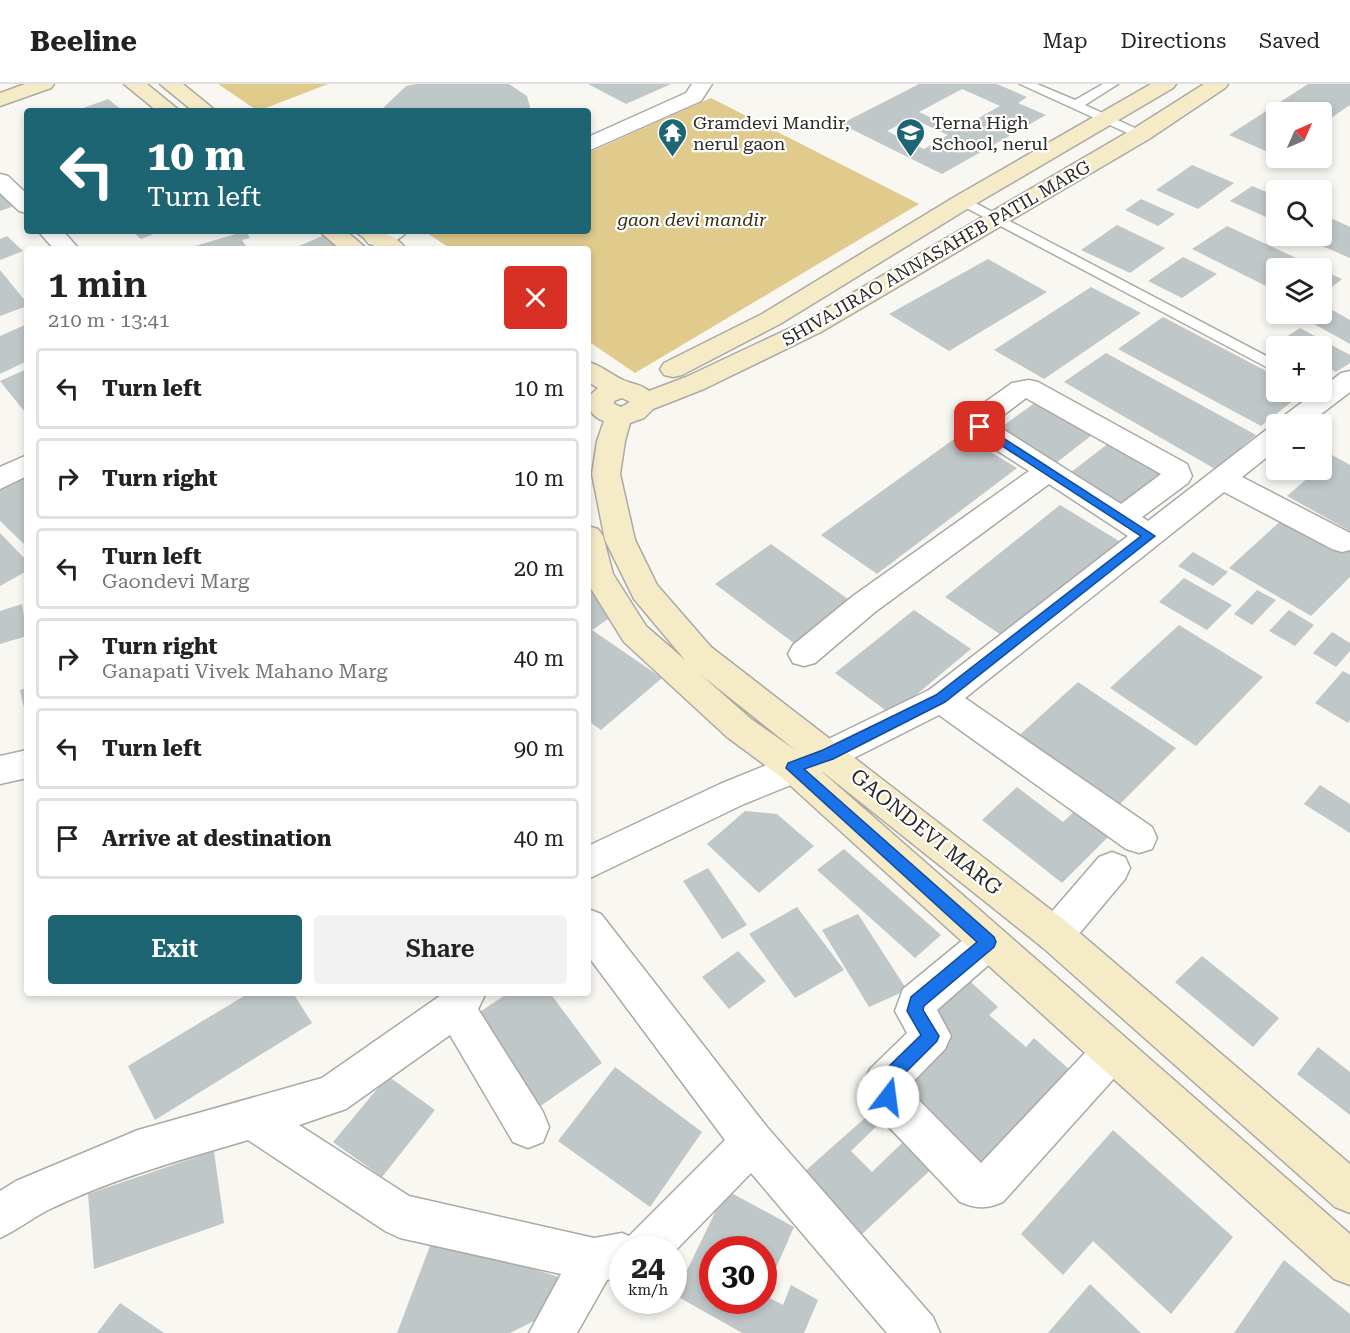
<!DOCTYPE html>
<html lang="en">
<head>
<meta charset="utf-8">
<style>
	:root { --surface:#fff; --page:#f2f2f2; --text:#222; --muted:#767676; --line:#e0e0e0; --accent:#1e6574 }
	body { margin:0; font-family:"Roboto Serif",serif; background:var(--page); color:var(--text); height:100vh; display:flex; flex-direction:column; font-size:22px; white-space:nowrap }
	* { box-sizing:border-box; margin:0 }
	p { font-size:20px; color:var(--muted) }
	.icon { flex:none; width:33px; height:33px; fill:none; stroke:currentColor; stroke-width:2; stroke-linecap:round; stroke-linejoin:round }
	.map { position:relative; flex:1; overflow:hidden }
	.panel { position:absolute; left:24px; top:162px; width:567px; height:750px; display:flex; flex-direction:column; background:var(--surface); border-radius:6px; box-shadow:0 3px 9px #0003 }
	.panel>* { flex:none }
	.banner { position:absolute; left:24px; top:24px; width:567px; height:126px; border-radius:6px; box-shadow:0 3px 9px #0003; background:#1e6574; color:#fff; overflow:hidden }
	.needle { width:39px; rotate:45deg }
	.fabs { position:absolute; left:1266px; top:18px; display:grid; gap:12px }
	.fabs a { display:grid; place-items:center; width:66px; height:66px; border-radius:6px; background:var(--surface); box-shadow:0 3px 9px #0003; font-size:30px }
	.speed { position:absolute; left:609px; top:1152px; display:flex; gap:12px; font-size:30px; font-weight:700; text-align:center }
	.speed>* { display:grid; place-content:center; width:78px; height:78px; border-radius:50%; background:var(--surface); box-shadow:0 3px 9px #0003; line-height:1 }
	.speed small { font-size:15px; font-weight:400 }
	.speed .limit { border:9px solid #d22; background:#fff; color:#111 }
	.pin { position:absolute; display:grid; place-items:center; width:51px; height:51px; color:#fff; margin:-26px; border-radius:12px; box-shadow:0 3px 9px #0006 }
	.me { position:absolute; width:66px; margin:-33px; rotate:15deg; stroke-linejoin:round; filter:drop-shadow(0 0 4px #0008) }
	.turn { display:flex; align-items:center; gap:21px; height:126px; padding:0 24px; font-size:27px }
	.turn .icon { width:78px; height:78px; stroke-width:2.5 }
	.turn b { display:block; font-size:42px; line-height:51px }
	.round { display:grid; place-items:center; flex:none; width:63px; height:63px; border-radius:6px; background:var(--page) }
	.headline { display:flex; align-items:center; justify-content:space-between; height:102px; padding:0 24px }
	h1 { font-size:36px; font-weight:600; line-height:45px }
	.cta { display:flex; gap:12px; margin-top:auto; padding:12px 24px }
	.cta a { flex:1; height:69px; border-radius:6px; background:var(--accent); color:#fff; font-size:24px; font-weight:600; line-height:69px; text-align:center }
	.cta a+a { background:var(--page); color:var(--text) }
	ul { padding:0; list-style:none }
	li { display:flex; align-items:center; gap:18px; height:81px; margin:0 12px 9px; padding:0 12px; border:3px solid var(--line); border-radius:6px }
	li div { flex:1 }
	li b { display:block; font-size:22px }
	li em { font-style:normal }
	header { display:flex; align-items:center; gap:36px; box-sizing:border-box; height:84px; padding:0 30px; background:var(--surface); border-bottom:2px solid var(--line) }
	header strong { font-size:28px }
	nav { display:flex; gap:33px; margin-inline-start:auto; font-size:21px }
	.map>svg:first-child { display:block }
	.green { fill:#e0ca8c }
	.building { fill:#c0c7c8; fill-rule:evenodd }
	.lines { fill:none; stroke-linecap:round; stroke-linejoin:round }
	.lane-casing { stroke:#aba9a4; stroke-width:3 }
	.street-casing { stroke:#aba9a4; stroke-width:3 }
	.secondary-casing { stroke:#aba9a4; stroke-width:3 }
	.lane { fill:#fff; fill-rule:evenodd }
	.street { fill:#fff; fill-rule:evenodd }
	.secondary { fill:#f6ebc7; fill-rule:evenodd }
	.route { fill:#1a73e8; stroke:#114b97; stroke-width:1.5 }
	.labels { text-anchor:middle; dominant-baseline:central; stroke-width:4.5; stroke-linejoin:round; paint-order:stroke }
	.far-poi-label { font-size:18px; fill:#2a2927; stroke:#fff; text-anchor:start }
	.far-park-label { font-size:18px; font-style:italic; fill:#382d0c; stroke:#fff }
	.far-street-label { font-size:18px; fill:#2a2927; stroke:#fff }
	.street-label { font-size:21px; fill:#2a2927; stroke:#fff }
</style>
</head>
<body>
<header>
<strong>Beeline</strong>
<nav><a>Map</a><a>Directions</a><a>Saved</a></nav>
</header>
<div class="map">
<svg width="1350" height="1249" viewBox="0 0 1350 1249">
	<rect width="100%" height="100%" fill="#f9f7f1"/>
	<g class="green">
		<path d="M218,0h110l-70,27z"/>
		<path d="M711,14l208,106 -284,169 -47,-32v-92h-137l-27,-18h164v-78z"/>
	</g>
	<g class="building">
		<path d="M416,0h93l18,12 4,15h-185v-2h36l24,-23z"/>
		<path d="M588,0h83l-45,20z"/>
		<path d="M919,0h78l30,13 -9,6 28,12 -104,59 -101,-50zM962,5l38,17 -43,24 -38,-18zM911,34l37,17 -24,14 -37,-18z"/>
		<path d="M1308,0h42v21l-28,19v-12h-46l-1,43 -46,-20z"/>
		<path d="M108,15l15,12h-48z"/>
		<path d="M1192,81l42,18 -36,26 -42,-19z"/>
		<path d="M1252,102l24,10v12l-10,9 -36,-16z"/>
		<path d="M0,108l14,14 -14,5z"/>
		<path d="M1141,115l34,15 -17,12 -33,-16z"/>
		<path d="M1322,130l28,13v31l-51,-22h23z"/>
		<path d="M1117,141l48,23 -35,25 -49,-23z"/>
		<path d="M1227,142l91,42h-42v23l-84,-42z"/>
		<path d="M132,147h29l-20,8z"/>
		<path d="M246,147l4,7 -8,2 6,9h-63z"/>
		<path d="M327,150l21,15h-56z"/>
		<path d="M7,152l16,15 -23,9v-21z"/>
		<path d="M1183,173l34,17 -35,24 -34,-17z"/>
		<path d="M988,175l59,33 -98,59 -60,-37z"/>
		<path d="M0,186l27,33v3l-27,10z"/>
		<path d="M1322,186l20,9 -20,16z"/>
		<path d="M1091,203l50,26 -97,66 -50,-29z"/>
		<path d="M1327,223l23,13v24l-43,-24 15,-6z"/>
		<path d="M1163,233l113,59v16h28l-43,34 -143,-77z"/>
		<path d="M27,240v37l-27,13v-38z"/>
		<path d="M1300,244l50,27v8l-14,9 -14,-8v-18h-32l-10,-5z"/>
		<path d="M1106,269l150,82 -41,34 -151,-87z"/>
		<path d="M27,285v40l-3,2 -24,-30z"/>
		<path d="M1044,312l57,32 -45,35 -57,-34z"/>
		<path d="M961,350l56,34 -140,106 -56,-39z"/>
		<path d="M1114,355l55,31 -43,36 -56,-33z"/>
		<path d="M1332,371l18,10v66l-63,-35 30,-26h5v-5z"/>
		<path d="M24,392l3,3v65l-2,1 -25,-24v-32z"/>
		<path d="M1060,421l64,39 -114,97 -65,-44z"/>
		<path d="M1286,432l64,35v26l-39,39 -82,-48z"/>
		<path d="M0,449l27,28v10l-27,15z"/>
		<path d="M771,460l84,60 -56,43 -84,-63z"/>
		<path d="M1193,468l35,20 -15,14 -35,-20z"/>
		<path d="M588,488l23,45 -19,13 70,48 -61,52 -13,-9z"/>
		<path d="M1184,494l48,27 -25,25 -48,-28z"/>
		<path d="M1257,506l19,10 -24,25 -18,-11z"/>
		<path d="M22,520l5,32 -27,8v-33z"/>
		<path d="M914,526l57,39 -79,66 -57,-42z"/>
		<path d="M1289,526l25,15 -19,21 -26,-15z"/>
		<path d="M1179,541l84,52 -67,69 -86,-58z"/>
		<path d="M1332,548l18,11v8l-14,16 -23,-14z"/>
		<path d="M1343,587l7,4v45l-2,3 -33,-20z"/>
		<path d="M1078,598l98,66 -64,64 -99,-71z"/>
		<path d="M27,604v29h-1l-6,-27z"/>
		<path d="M1320,701l30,19v29l-46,-29z"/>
		<path d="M1017,703l46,35 13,-12 34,25 -48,48 -80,-63z"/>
		<path d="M745,727l32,3 37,32 -55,47 -52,-49z"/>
		<path d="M844,765l97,86 -26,23 -98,-88z"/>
		<path d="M708,784l39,57 -25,14 -39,-58z"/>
		<path d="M797,823l47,63 -49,28 -46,-64z"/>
		<path d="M858,830l49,76 -38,17 -47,-77z"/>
		<path d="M738,867l28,30 -37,28 -27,-32z"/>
		<path d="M1202,872l77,62 -26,29 -78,-65z"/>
		<path d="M961,889l37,34 -9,8 37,32 8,-9 46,41 -94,100 -92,-87 58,-57 -28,-27z"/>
		<path d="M249,909h44l19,30 -157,97 -27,-54z"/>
		<path d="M508,909h42l52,70 -70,49 -64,-92z"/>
		<path d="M1318,963l32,25v43l-53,-41z"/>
		<path d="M615,983l87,65 -52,75 -92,-66z"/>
		<path d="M388,992l47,34 -53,67 -49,-35z"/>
		<path d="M883,1018l57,59 -80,75 -56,-64zM881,1038l21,21 -30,29 -21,-21z"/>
		<path d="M1113,1046l120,107 -62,77 -78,-73 -30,34 -42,-41z"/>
		<path d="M214,1067l10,72 -130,46 -6,-75z"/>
		<path d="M726,1106l68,37 -30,68 19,10 8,-20 27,15 -14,33h-62l-67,-38zM712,1166h52v50h-52z"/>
		<path d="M433,1154l129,40 -20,39 -32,16h-113z"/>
		<path d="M1284,1176l66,54v19h-116z"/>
		<path d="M1090,1200l51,49h-93z"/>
		<path d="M120,1219l44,30h-67z"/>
	</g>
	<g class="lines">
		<defs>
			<g id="lane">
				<path d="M1020,0h17l38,16 28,-16h15l-33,21 63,29 -7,4 -5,-1z"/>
				<path d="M964,113l312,164v11l-317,-168 -2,-3 2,-3z"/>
			</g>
			<g id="street">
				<path d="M692,0h20l-11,17 -113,50v-14l98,-44z"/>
				<path d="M0,90l8,2 19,18v19l-8,-2 -19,-18z"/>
				<path d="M38,147h25l16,18h-25z"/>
				<path d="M376,147h31c-8,11 -26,16 -38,13l-4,-5 4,-5z"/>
				<path d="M1350,287v21l-42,32h-30l3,-6 35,-26h6v-4l19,-15z"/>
				<path d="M1029,296l9,2 149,82 5,12 -4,7 -46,34 6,4 118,-91 10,-3v23l-34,27 108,56v17l-8,2 -10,-3 -108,-57 -259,206 187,129 5,11 -5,11 -13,4 -13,-4 -187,-134 -99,50 -96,39 -156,75v-33l132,-62 96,-39 113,-55 199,-154 -79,-52 -174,128 -60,51 -11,3 -11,-3 -5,-9 5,-9 60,-49 176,-125 -59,-38 -7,-12 4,-6 45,-32zM1026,314l135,76 -40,30 -128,-81z"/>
				<path d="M27,371v21l-27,13v-22z"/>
				<path d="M27,666v28l-27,6v-28z"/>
				<path d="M1112,768l13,5 5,11 -5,11 -57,68 -13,5 -13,-5 -6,-12 6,-12 57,-66z"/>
				<path d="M588,825l13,5 166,213 166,190 7,16h-53l-136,-160 -77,79v-2h-52v27l-15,3 -30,53h-48l32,-59 -161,-36 -15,-7 -137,-91c-68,20 -136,39 -200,70 -17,9 -31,20 -48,28v-47l16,-10 122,-51 184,-52 122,-85h42l-8,16 65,103 6,15 -6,15 -15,6 -15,-6 -63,-107 -104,74 -47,16 110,71 185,42 28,-5 7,3 96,-96 -137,-184z"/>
				<path d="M988,841l13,5 6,12 -6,12 -64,56 14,26 -6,13 -38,39 74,75 117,-124 14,-6 14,6 6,13 -6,13 -123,137c-17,7 -26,7 -43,0l-86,-91 -10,-28 6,-14 37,-36 -12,-22 8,-22 72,-59z"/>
			</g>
			<g id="secondary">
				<path d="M25,0h29l-3,4 -51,18v-13z"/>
				<path d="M124,0h23l33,27h-23z"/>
				<path d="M160,0h23l33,27h-23z"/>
				<path d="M1151,0h25l-3,4 -201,118 -192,118 -98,51 -9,2 -9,-2 -4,-6 4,-6 98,-49 194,-118z"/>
				<path d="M1204,0h24l-3,4 -76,51 -328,193 -117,57 -51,20 -9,9 -14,5 -5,18 -5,33 15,66 22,45 54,62 357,276 282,241v49l-15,-6 -293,-260 -342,-273 51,45 54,38 545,477v51l-16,-6 -553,-502 -54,-40 -103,-95 -36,-58v-58l10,3 5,7 10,38 33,52 39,34 -51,-61 -29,-59 -13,-66 5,-33 7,-20c-12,-4 -17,-13 -15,-25l9,-8 -10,-6v-20c13,3 22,12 35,18 9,4 18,4 26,11l37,-14 117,-55 330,-193zM622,314l8,4 -9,5 -7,-3v-3z"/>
				<path d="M319,147h27l21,18h-27z"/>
				<path d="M355,147c20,0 38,0 51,18h-28z"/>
			</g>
		</defs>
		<use href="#lane" class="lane-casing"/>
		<use href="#street" class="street-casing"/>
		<use href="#secondary" class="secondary-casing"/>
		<use href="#lane" class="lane"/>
		<use href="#street" class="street"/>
		<use href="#secondary" class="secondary"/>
	</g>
	<path class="route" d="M980,339l175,113 -210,166 -112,57 -29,10 190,168 2,5 -2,5 -70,59 -1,4 16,26 -2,5 -44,44 4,12 -3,6 -6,3 -6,-3c-3,-8 -7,-17 -4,-26l43,-42 -14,-24 4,-14 66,-55 -191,-174 2,-5 35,-13 113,-55 205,-159 -165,-107 -2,-2z"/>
	<defs>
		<symbol id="temple-pin" viewBox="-11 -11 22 30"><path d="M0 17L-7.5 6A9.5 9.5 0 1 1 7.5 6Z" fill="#1e6574" stroke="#fff"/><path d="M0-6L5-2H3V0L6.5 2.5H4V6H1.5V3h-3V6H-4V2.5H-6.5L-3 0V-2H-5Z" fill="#fff"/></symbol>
		<symbol id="school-pin" viewBox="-11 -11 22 30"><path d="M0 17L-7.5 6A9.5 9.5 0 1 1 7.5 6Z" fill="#1e6574" stroke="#fff"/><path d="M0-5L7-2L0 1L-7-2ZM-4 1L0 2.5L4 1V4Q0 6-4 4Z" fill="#fff"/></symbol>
	</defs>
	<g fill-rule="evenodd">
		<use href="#temple-pin" x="656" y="32" width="33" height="45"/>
		<use href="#school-pin" x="894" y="32" width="33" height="45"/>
	</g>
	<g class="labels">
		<g class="far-poi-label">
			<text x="693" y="38">Gramdevi Mandir,<tspan x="693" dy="21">nerul gaon</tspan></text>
			<text x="932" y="38">Terna High<tspan x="932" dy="21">School, nerul</tspan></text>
		</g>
		<g class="far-park-label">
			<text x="692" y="135">gaon devi mandir</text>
		</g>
		<g class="far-street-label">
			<text transform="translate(936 169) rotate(-30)">SHIVAJIRAO ANNASAHEB PATIL MARG</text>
		</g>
		<g class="street-label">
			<text transform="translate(926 748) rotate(39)">GAONDEVI MARG</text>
		</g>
	</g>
</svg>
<div class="fabs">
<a><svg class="needle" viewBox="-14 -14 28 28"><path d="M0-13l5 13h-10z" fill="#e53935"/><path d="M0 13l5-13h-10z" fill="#767676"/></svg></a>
<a><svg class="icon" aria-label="search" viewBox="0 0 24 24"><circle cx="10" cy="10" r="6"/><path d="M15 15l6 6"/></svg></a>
<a><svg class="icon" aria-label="layers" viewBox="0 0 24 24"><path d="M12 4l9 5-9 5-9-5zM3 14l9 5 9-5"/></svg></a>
<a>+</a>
<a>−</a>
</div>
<div class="speed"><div>24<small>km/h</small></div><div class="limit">30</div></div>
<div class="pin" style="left:980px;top:343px;background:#d93025"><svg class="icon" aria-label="arrive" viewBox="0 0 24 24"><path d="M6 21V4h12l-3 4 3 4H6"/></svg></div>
<svg class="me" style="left:888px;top:1013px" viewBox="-20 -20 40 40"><circle r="19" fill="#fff"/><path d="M0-13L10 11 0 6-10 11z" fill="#1a73e8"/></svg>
<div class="banner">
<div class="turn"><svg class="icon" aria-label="left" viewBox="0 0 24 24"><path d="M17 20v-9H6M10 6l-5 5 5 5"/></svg><div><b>10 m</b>Turn left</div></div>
</div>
<section class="panel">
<div class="headline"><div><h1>1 min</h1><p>210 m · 13:41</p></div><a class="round" style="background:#d93025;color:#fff"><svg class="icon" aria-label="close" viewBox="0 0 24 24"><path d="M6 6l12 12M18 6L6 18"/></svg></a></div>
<ul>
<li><svg class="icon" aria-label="left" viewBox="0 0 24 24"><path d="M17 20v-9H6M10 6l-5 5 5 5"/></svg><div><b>Turn left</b></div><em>10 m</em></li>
<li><svg class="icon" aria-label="right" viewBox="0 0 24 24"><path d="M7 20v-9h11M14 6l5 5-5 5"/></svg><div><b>Turn right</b></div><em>10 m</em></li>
<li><svg class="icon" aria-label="left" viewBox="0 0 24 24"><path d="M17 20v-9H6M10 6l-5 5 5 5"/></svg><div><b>Turn left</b><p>Gaondevi Marg</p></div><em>20 m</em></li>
<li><svg class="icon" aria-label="right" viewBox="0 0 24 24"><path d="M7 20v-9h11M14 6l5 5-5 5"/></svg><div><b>Turn right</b><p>Ganapati Vivek Mahano Marg</p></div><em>40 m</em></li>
<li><svg class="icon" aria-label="left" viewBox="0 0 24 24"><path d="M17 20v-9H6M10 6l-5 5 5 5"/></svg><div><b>Turn left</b></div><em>90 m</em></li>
<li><svg class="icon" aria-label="arrive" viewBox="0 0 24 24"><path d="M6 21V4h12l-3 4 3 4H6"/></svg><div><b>Arrive at destination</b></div><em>40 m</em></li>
</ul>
<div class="cta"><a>Exit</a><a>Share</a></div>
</section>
</div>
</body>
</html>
